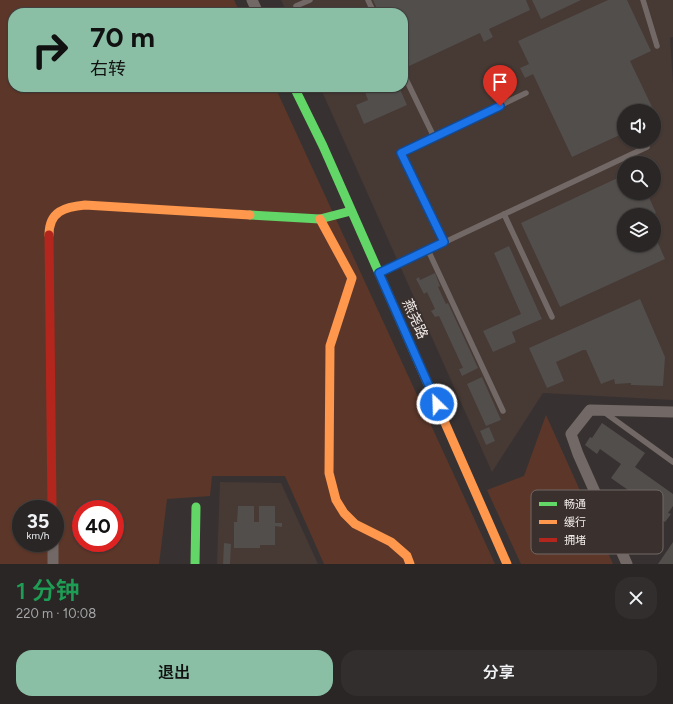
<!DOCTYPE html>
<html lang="zh">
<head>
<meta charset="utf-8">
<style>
	:root { --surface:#292625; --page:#312e2d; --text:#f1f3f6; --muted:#a5a5a7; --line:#454342; --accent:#8abfa5 }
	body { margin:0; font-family:Figtree,"Noto Sans SC",sans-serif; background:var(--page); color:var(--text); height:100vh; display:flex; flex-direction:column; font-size:15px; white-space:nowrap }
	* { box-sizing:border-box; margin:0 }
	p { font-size:13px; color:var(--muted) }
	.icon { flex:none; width:22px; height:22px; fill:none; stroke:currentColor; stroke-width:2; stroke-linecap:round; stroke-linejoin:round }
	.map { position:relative; height:564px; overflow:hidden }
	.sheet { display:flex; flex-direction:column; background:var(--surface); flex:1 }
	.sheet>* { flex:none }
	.guide { position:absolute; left:8px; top:8px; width:400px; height:84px; border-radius:16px; box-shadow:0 1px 3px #0004,0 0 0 1px var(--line); background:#8abfa5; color:#111; overflow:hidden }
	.fabs { position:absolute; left:617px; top:104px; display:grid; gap:8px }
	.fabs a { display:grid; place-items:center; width:44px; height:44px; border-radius:50%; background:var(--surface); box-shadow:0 1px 3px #0004,0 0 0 1px var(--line); font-size:20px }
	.speed { position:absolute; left:12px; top:500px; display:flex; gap:8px; font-size:20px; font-weight:700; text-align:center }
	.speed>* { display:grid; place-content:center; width:52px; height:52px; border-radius:50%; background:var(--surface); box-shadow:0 1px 3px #0004,0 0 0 1px var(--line); line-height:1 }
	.speed small { font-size:10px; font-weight:400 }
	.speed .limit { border:6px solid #d22; background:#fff; color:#111 }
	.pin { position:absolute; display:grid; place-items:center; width:34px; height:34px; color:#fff; margin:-41px -17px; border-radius:50% 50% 50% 0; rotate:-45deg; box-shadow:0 0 4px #0007 }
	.pin .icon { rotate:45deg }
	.me { position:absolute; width:44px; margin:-22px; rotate:336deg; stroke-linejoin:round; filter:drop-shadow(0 0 3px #0008) }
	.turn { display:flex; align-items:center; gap:14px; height:84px; padding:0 16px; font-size:18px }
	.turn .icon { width:52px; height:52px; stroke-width:2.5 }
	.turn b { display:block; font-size:28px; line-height:34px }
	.round { display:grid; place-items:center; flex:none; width:42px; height:42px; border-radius:16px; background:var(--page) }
	.overview { display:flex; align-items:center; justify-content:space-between; height:68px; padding:0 16px }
	h1 { font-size:24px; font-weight:600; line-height:30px; color:#1e9e55 }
	.button { display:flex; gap:8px; margin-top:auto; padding:8px 16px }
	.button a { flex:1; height:46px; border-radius:16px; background:var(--accent); color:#111; font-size:16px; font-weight:600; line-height:46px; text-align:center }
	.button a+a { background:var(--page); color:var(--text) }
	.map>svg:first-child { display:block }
	.built { fill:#473934; fill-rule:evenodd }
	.green { fill:#5c3729; fill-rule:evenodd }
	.building { fill:#514e4c }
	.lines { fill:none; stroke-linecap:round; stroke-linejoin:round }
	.lane { stroke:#726966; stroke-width:5.5 }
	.street { stroke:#726966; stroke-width:11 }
	.fast { stroke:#63d668; stroke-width:9 }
	.slow { stroke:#ff974d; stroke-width:9 }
	.jam { stroke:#b3261e; stroke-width:9 }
	.route-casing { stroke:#114b97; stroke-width:10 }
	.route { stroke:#1a73e8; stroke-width:7 }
	.labels { text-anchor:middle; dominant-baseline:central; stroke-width:3; stroke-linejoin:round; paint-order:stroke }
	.street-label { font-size:14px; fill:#f2ecea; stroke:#3a312e }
	.key { fill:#3a312e; stroke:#716966; stroke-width:1 }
	.key-label { font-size:11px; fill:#f2ecea }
</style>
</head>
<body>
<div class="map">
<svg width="673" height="564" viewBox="0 0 673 564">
	<rect width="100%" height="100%" fill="#373231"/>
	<g class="built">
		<path d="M281,0h392v37l-3,1 3,45v317l-130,-7 -51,79 -172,-385h83v-74h-116zM624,111h30v30h-30zM624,163h30v30h-30zM624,215h30v30h-30z"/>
		<path d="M220,482l61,1 37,81h-101z"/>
	</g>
	<g class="green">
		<path d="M0,0h234l6,13h-227v74h262l220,477h-171l-39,-88h-73l-2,20 -43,3 -8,65h-159zM21,509h34v34h-34zM81,509h34v34h-34z"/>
		<path d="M546,415l67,149h-92l-34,-74 37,-14z"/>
	</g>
	<g class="building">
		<path d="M373,0h153l4,10 -41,19 4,8 -9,5 -4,-9 -75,35 -2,-5v-50h-24z"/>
		<path d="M532,0h49l-40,19z"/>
		<path d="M608,0h19l24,51 -21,10 24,50h-30v22l-52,24 -39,-83 -8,4 -5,-10 9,-4 -11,-23z"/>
		<path d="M363,87h25l1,3 6,-3h4l8,18 -43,19 -8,-19 12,-5z"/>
		<path d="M624,175v18h23l9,20 -5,2h-27v30h30v-11l11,25 -105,48 -39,-84z"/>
		<path d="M509,246l33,73 -30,13 4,10 -23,10 -10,-21 38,-17 -27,-61z"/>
		<path d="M435,273l5,13 -2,1 8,17 2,-1 30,65 -16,8 -3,-7 4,-1 -24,-52 -4,1 -4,-6 4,-2 -8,-17 -3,2 -8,-15 3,-2 1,3z"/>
		<path d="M640,299l25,58 -2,29 -32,-1v-2l-16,1 -1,-5 -13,5 -15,-34h-3l-27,12 8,19 -17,7 -18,-40z"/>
		<path d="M482,377l19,43 -15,6 -19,-42z"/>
		<path d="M602,423l43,30 -10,14 38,27v12l-5,7 3,1 -6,8 -13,-9 3,-4 -44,-31 10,-14 -21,-15 -3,5 -12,-9 5,-8 2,1z"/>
		<path d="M489,427l6,14 -9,4 -6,-14z"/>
		<path d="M238,506h16v16h5v-16h16v17h7v4l-7,-1v19h-15v3h-26v-26h3z"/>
		<path d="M673,542v22h-15z"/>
		<path d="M224,543l7,1 -1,20h-7z"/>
	</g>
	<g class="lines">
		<g class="lane">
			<path d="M368,0l6,13"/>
			<path d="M643,0l14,46"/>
			<path d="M296,6l14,-6"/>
			<path d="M403,73l31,64"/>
			<path d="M504,214l48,103"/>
			<path d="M444,242l-43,-89 125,-60"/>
			<path d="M428,250l75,161"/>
			<path d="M379,273l268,-126"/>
			<path d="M604,412l69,50"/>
		</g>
		<g class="street">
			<path d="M252,0l6,13"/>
			<path d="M53,543v21"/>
			<path d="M627,564l-49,-110 -7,-20 19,-24 83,2"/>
		</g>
		<g class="fast">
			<path d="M294,87l29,59 97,220"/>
			<path d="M250,215l70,4 31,-8"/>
			<path d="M195,564l1,-57"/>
		</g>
		<g class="slow">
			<path d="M320,219l32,59 -22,68 -1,127 7,27 8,13 11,11 36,18 16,14 3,8"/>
			<path d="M49,235c0,-24 16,-28 36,-30l165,10"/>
			<path d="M420,366l87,198"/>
		</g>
		<path class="jam" d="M49,235l3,274"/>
	</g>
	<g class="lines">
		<defs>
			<path id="route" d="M437,404l-58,-131 65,-31 -43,-89 99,-47"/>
		</defs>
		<use href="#route" class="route-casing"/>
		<use href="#route" class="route"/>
	</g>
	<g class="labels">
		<g class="street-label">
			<text transform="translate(415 319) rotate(66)">燕尧路</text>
		</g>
	</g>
	<rect x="531" y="490" width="132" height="64" rx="6" class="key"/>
	<rect x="539" y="502" width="18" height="4" fill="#63d668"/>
	<rect x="539" y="520" width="18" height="4" fill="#ff974d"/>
	<rect x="539" y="538" width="18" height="4" fill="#b3261e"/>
	<g class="key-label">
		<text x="564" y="508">畅通</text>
		<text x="564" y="526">缓行</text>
		<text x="564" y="544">拥堵</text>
	</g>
</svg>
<div class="fabs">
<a><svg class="icon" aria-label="sound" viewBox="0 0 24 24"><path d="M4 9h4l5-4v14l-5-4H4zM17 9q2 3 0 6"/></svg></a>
<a><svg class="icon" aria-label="search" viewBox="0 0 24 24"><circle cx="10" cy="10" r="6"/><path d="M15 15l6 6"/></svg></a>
<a><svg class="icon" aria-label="layers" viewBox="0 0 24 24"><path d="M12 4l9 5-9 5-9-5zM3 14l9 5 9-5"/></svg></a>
</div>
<div class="speed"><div>35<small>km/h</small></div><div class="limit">40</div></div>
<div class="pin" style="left:500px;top:106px;background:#d93025"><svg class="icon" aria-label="arrive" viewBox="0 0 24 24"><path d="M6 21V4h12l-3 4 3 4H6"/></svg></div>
<svg class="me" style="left:437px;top:404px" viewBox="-20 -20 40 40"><circle r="17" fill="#1a73e8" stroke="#fff" stroke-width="3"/><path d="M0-11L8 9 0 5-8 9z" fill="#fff"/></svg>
<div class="guide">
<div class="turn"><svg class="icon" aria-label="right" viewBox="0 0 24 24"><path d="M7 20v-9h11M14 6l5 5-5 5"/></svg><div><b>70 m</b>右转</div></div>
</div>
</div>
<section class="sheet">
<div class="overview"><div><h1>1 分钟</h1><p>220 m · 10:08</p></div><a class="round"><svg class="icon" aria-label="close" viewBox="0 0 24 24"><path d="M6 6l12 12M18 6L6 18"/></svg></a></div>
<div class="button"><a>退出</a><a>分享</a></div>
</section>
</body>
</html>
